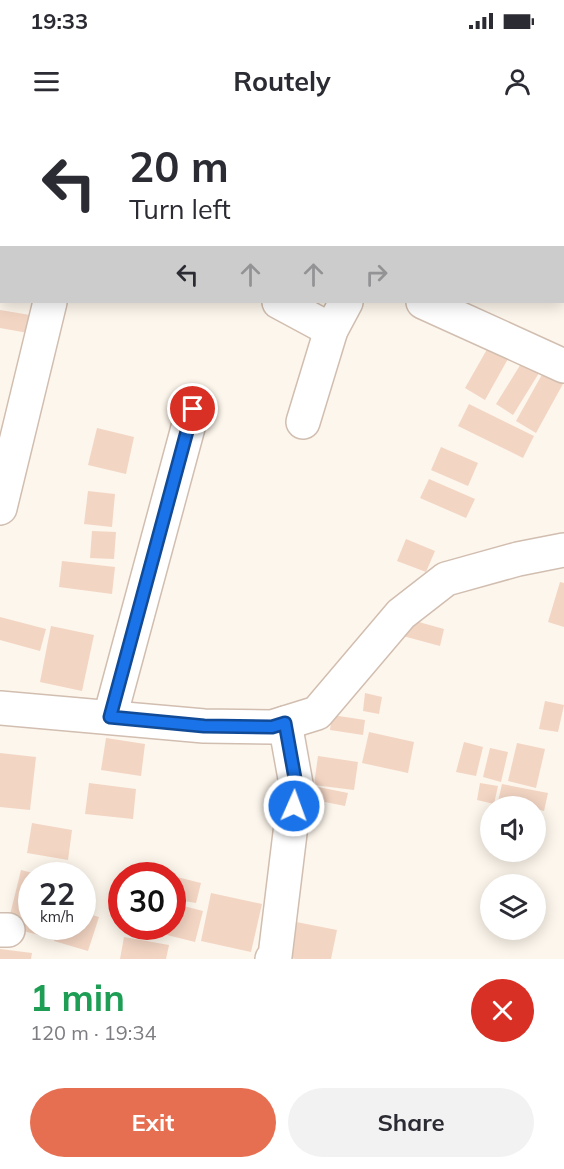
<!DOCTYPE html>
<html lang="en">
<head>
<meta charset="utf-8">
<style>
	:root { --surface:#fff; --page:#f2f2f3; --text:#2b2b33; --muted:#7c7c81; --accent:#e76f51 }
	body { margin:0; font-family:Mulish,sans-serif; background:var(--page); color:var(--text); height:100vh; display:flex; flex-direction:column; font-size:22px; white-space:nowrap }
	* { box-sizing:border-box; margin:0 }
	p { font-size:20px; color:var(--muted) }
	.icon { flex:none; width:33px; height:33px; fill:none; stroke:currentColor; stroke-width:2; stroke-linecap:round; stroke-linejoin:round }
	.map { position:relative; height:839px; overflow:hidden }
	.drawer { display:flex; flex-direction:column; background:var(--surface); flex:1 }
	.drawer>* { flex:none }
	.hud { position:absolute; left:0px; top:0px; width:564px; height:183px; box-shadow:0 3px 15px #0003; background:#fff; color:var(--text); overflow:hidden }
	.buttons { position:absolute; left:480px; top:676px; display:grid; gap:12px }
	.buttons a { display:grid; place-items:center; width:66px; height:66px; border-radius:50%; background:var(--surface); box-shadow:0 3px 15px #0003; font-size:30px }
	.speed { position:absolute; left:18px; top:742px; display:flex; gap:12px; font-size:30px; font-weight:700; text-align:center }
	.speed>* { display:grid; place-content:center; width:78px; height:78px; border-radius:50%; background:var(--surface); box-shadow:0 3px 15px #0003; line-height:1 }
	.speed small { font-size:15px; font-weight:400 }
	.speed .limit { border:9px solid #d22; background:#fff; color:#111 }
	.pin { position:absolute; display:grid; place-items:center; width:51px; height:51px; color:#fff; margin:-26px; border:3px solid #fff; border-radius:50%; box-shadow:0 2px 6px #0007 }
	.me { position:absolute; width:66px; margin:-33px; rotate:2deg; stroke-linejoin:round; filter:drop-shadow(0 0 4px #0008) }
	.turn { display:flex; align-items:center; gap:21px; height:126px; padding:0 30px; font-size:27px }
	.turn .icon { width:78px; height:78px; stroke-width:2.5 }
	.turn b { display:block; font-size:42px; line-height:51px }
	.lanes { display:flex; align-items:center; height:57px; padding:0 30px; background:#0003; justify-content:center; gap:30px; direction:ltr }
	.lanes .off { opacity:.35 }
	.round { display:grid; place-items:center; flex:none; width:63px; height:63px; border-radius:32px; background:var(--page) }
	.head { display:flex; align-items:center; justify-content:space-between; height:102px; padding:0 30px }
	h1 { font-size:36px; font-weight:700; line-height:45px; color:#1e9e55 }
	.button { display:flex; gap:12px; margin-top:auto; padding:12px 30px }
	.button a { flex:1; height:69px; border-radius:36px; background:var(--accent); color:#fff; font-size:24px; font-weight:700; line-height:69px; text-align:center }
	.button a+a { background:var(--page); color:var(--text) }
	.status { display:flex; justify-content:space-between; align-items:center; height:42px; padding:0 30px; background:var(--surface); direction:ltr }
	.status svg { height:16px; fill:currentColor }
	header { display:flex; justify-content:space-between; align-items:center; height:78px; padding:0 30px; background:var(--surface); font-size:27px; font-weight:700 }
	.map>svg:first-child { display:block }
	.building { fill:#f3d5c3 }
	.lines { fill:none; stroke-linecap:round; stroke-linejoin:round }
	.minor-casing { stroke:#d1beb0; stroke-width:36 }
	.minor { stroke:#fff; stroke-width:33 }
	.route-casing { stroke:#114b97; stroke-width:15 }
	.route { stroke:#1a73e8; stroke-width:10 }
</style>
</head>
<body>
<div class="status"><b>19:33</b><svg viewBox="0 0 49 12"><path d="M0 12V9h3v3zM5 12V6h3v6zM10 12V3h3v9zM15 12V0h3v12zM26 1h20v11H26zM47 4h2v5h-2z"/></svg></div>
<header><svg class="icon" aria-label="menu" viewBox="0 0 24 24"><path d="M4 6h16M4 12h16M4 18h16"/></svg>Routely<svg class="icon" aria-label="person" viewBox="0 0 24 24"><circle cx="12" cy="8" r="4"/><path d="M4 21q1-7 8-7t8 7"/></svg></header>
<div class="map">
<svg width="564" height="839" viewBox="0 0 564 839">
	<rect width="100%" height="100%" fill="#fdf6ec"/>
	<g class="building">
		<path d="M0,190l30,5 -2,18 -28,-5z"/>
		<path d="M494,217l20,11 -29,52 -20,-12z"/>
		<path d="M527,234l17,11 -31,50 -17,-11z"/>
		<path d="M548,244l16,18 -28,51 -20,-12z"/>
		<path d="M469,284l65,32 -11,22 -65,-32z"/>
		<path d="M97,308l37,9 -8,37 -38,-9z"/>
		<path d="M441,327l37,16 -10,23 -37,-16z"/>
		<path d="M429,359l46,20 -9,19 -46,-20z"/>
		<path d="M88,371l27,3 -3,33 -28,-3z"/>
		<path d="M92,411l24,1 -2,27 -24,-1z"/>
		<path d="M406,419l29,12 -9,21 -29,-11z"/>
		<path d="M62,441l53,6 -3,27 -53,-7z"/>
		<path d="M560,462l4,1v44l-16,-5z"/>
		<path d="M0,497l46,12 -6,22 -40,-11z"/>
		<path d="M408,499l36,10 -4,17 -37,-10z"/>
		<path d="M51,506l43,9 -12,56 -42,-9z"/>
		<path d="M365,573l17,4 -3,17 -16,-3z"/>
		<path d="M545,581l19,4 -6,27 -19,-3z"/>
		<path d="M332,595l33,5 -2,15 -33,-5z"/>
		<path d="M369,612l45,10 -6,31 -46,-10z"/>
		<path d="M106,618l39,6 -4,32 -40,-6z"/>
		<path d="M464,622l19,5 -7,29 -20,-4z"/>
		<path d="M517,623l28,6 -9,39 -28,-7z"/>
		<path d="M490,628l18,4 -7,30 -18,-5z"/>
		<path d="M0,633l36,4 -6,53 -30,-3z"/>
		<path d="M318,636l40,6 -4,28 -40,-5z"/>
		<path d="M89,663l47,6 -3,30 -48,-5z"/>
		<path d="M480,663l18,3 -4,18 -17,-4z"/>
		<path d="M502,664l46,9 -4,18 -8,-2v-2l-38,-5z"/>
		<path d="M308,665l40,8 -3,13 -40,-8z"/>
		<path d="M32,703l40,7 -4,30 -41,-7z"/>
		<path d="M21,750l20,5 -9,1v51h13l-2,9 -36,-9z"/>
		<path d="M173,756l28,7 -5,20 -24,-4z"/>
		<path d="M211,773l51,11 -11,48 -50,-11z"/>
		<path d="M172,783l31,8 -8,31 -32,-8 2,-7h7z"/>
		<path d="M82,792l17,5 -11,34 -34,-10 4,-14h24z"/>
		<path d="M286,800l51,10 -6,29h-35l-17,-3z"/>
		<path d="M124,817l45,8 -3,14h-46z"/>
		<path d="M0,829l32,4 -1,6h-31z"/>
	</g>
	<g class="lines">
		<defs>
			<g id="minor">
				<path d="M341,0l3,2"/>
				<path d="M449,0l3,2"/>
				<path d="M129,2l1,-2"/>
				<path d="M422,2l1,-2"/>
				<path d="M562,55l2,1"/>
				<path d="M0,103l2,1"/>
				<path d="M279,182l52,28"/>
				<path d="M423,182l141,64"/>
				<path d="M303,302l28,-92 15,-28"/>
				<path d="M0,388l50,-206"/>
				<path d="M0,588l204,18 68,1 45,-14 84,-99 45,-35 72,-20 46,-9"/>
				<path d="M110,597l83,-308"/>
				<path d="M0,810h8"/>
				<path d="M272,839l3,-3 21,-172 -11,-61"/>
			</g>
		</defs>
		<use href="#minor" class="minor-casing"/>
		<use href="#minor" class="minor"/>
	</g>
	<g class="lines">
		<defs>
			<path id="route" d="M193,289l-83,308 94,9 68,1 13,-4 11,61 -2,22"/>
		</defs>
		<use href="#route" class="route-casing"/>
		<use href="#route" class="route"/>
	</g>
</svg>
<div class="buttons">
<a><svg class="icon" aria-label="sound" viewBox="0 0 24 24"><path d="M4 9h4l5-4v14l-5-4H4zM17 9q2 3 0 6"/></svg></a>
<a><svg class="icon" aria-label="layers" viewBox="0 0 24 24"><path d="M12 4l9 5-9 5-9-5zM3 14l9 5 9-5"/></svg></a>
</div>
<div class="speed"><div>22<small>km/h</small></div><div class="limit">30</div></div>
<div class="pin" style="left:193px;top:289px;background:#d93025"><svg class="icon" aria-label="arrive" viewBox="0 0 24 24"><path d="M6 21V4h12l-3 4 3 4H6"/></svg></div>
<svg class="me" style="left:294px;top:686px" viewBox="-20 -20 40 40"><circle r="17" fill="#1a73e8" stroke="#fff" stroke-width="3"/><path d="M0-11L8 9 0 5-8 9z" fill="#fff"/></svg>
<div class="hud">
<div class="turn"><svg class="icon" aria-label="left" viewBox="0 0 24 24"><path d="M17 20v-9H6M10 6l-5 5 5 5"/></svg><div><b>20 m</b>Turn left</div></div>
<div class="lanes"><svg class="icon" aria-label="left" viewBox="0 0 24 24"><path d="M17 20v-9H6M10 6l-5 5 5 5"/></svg><svg class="icon off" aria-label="ahead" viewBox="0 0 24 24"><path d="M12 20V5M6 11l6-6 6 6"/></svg><svg class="icon off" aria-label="ahead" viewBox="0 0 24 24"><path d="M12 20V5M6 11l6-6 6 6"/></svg><svg class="icon off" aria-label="right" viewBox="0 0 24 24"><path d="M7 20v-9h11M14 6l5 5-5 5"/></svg></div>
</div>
</div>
<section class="drawer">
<div class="head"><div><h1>1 min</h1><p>120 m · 19:34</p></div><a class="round" style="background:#d93025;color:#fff"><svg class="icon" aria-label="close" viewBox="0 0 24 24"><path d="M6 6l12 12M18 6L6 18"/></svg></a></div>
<div class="button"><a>Exit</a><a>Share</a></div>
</section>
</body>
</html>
